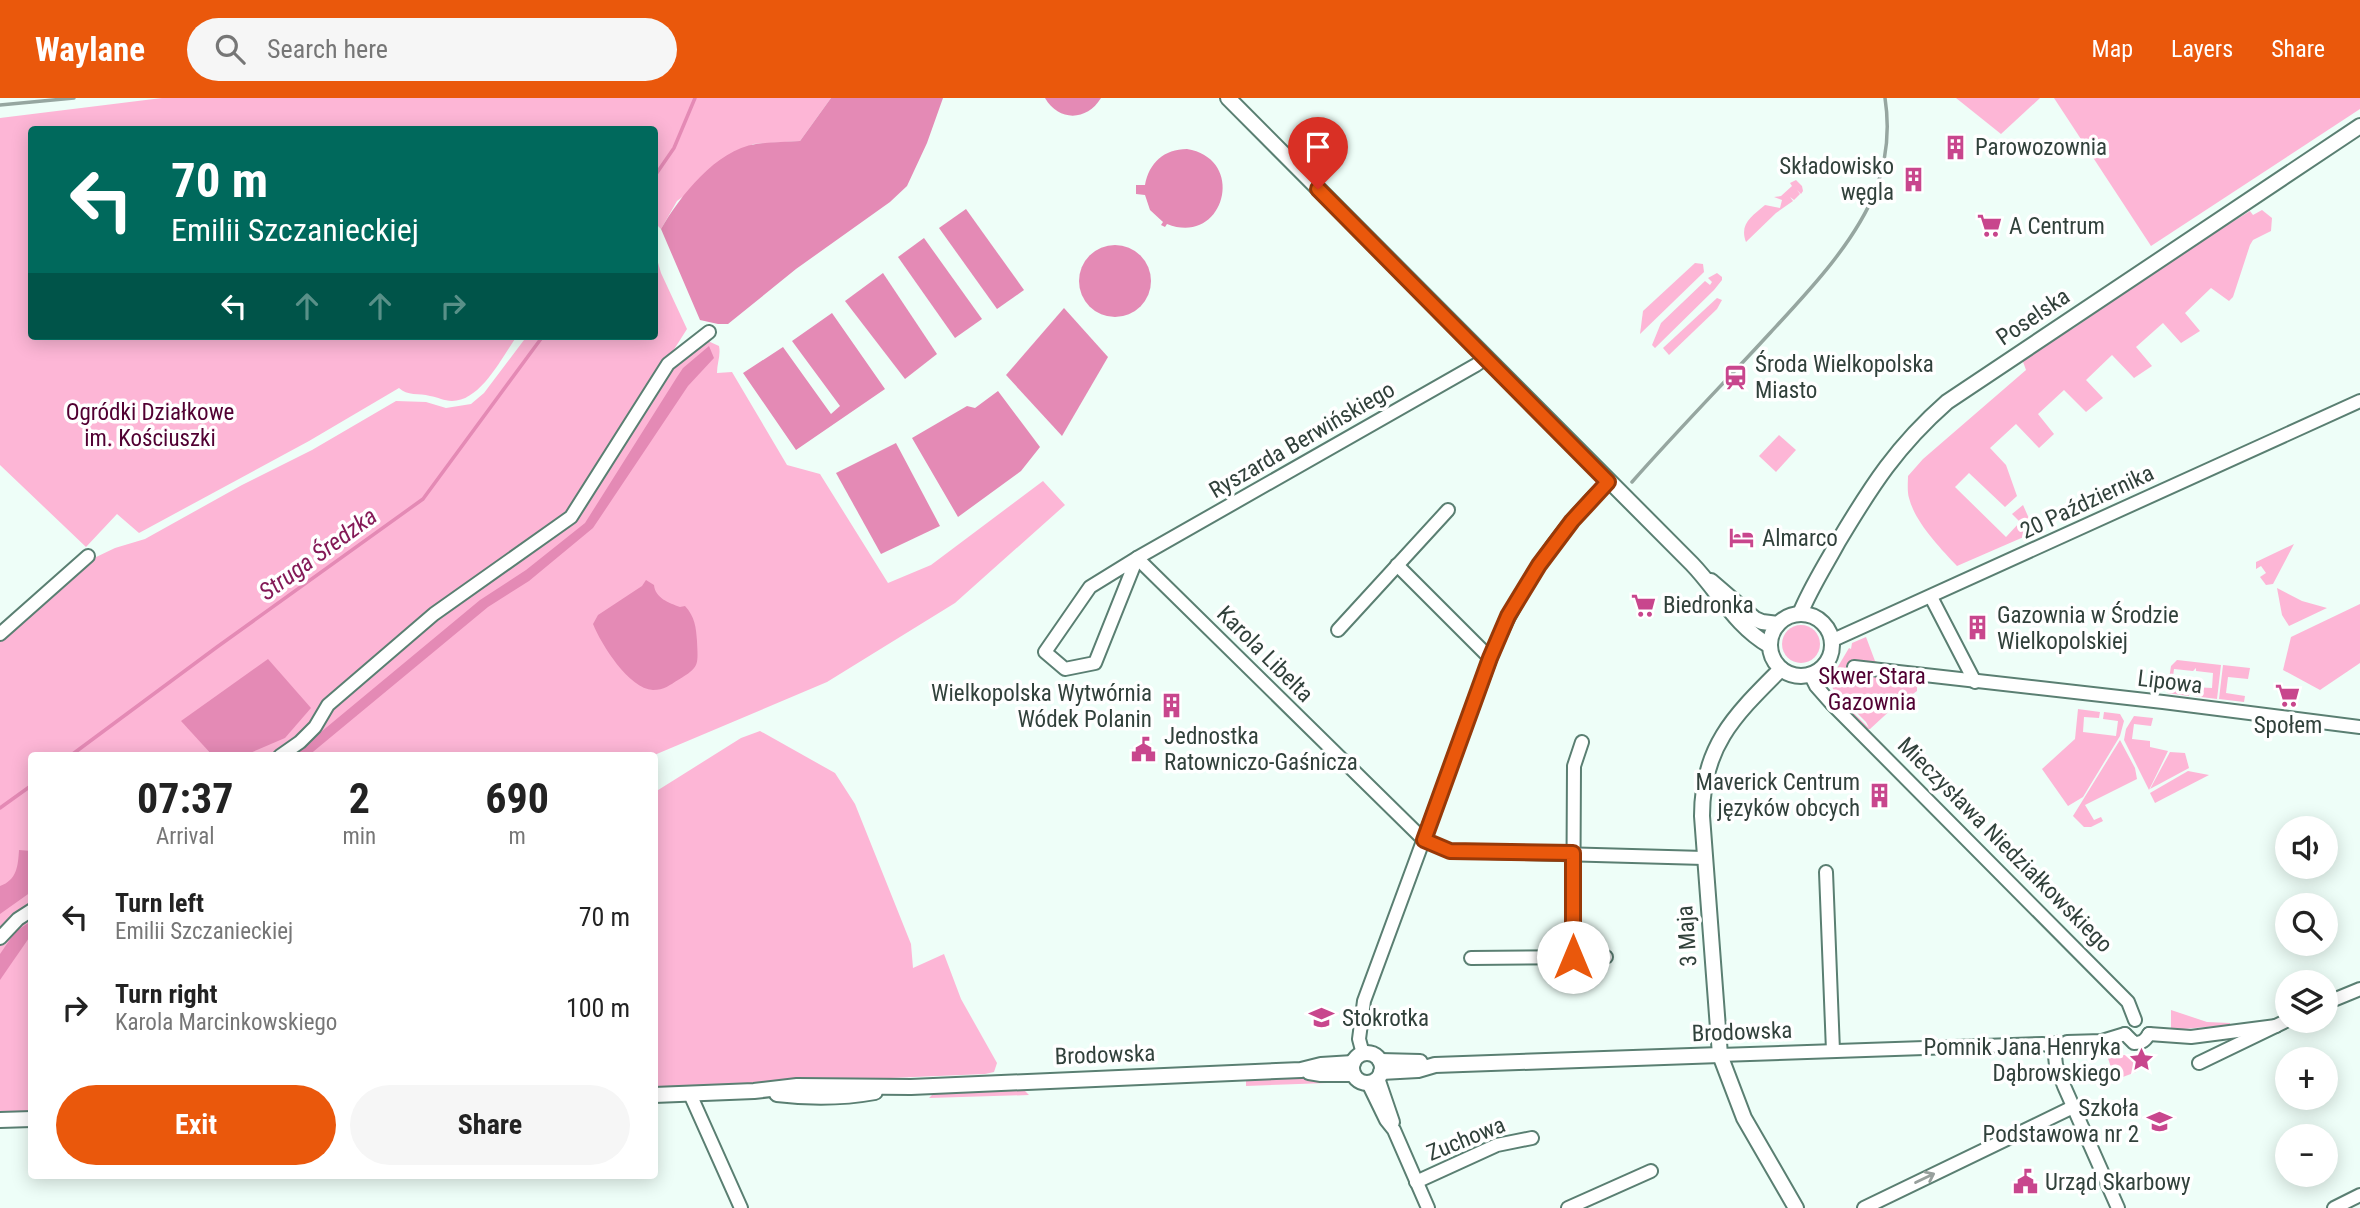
<!DOCTYPE html>
<html lang="en">
<head>
<meta charset="utf-8">
<style>
	:root { --surface:#fff; --page:#f6f6f6; --text:#222; --muted:#767676; --accent:#ea580c }
	body { margin:0; font-family:"Roboto Condensed",sans-serif; background:var(--page); color:var(--text); height:100vh; display:flex; flex-direction:column; font-size:26px; white-space:nowrap }
	* { box-sizing:border-box; margin:0 }
	p { font-size:23px; color:var(--muted) }
	.icon { flex:none; width:38px; height:38px; fill:none; stroke:currentColor; stroke-width:2; stroke-linecap:round; stroke-linejoin:round }
	.map { position:relative; flex:1; overflow:hidden }
	.drawer { position:absolute; left:28px; top:654px; width:630px; height:427px; display:flex; flex-direction:column; background:var(--surface); border-radius:7px; box-shadow:0 4px 18px #0003 }
	.drawer>* { flex:none }
	.banner { position:absolute; left:28px; top:28px; width:630px; height:214px; border-radius:7px; box-shadow:0 4px 18px #0003; background:#00695c; color:#fff; overflow:hidden }
	.buttons { position:absolute; left:2275px; top:718px; display:grid; gap:14px }
	.buttons a { display:grid; place-items:center; width:63px; height:63px; border-radius:50%; background:var(--surface); box-shadow:0 4px 18px #0003; font-size:35px }
	.pin { position:absolute; display:grid; place-items:center; width:60px; height:60px; color:#fff; margin:-72px -30px; border-radius:50% 50% 50% 0; rotate:-45deg; box-shadow:0 0 7px #0007 }
	.pin .icon { rotate:45deg }
	.me { position:absolute; width:77px; margin:-38px; rotate:0deg; stroke-linejoin:round; filter:drop-shadow(0 0 5px #0008) }
	.turn { display:flex; align-items:center; gap:24px; height:147px; padding:0 28px; font-size:32px }
	.turn .icon { width:91px; height:91px; stroke-width:2.5 }
	.turn b { display:block; font-size:49px; line-height:60px }
	.lanes { display:flex; align-items:center; height:66px; padding:0 28px; background:#0003; justify-content:center; gap:35px; direction:ltr }
	.lanes .off { opacity:.35 }
	.eta { display:flex; justify-content:space-evenly; align-items:center; height:119px; text-align:center }
	.eta b { font-size:42px; font-weight:700; line-height:49px }
	.button { display:flex; gap:14px; margin-top:auto; padding:14px 28px }
	.button a { flex:1; height:80px; border-radius:42px; background:var(--accent); color:#fff; font-size:28px; font-weight:700; line-height:80px; text-align:center }
	.button a+a { background:var(--page); color:var(--text) }
	ul { padding:0; list-style:none }
	li { display:flex; align-items:center; gap:21px; height:91px; padding:0 28px }
	li div { flex:1 }
	li b { display:block; font-size:26px }
	li em { font-style:normal }
	header { display:flex; align-items:center; gap:42px; box-sizing:border-box; height:98px; padding:0 35px; background:var(--accent); color:#fff }
	header strong { font-size:33px }
	nav { display:flex; gap:38px; margin-inline-start:auto; font-size:24px }
	.search { width:490px; height:63px; background:var(--page); display:flex; align-items:center; gap:18px; box-sizing:border-box; padding:0 24px; border-radius:38px; color:var(--muted); font-size:26px }
	.map>svg:first-child { display:block }
	.green { fill:#fdb6d6 }
	.water { fill:#e48ab5 }
	.lines { fill:none; stroke-linecap:round; stroke-linejoin:round }
	.stream { stroke:#e48ab5; stroke-width:3.5 }
	.minor-casing { stroke:#5a7f72; stroke-width:16 }
	.tertiary-casing { stroke:#5a7f72; stroke-width:18 }
	.minor { stroke:#fff; stroke-width:12 }
	.tertiary { stroke:#fff; stroke-width:14 }
	.rail { stroke:#96a6a0; stroke-width:3.5 }
	.oneway { stroke:#98a09d }
	.route-casing { stroke:#983908; stroke-width:18 }
	.route { stroke:#ea580c; stroke-width:12 }
	.labels { text-anchor:middle; dominant-baseline:central; stroke-width:7; stroke-linejoin:round; paint-order:stroke }
	.poi-label { font-size:23px; fill:#31413b; stroke:#fff; text-anchor:start }
	.street-label { font-size:23px; fill:#31413b; stroke:#fff }
	.park-label { font-size:23px; fill:#510032; stroke:#fff }
	.water-label { font-size:24px; font-style:italic; fill:#841a57; stroke:#fff }
</style>
</head>
<body>
<header>
<strong>Waylane</strong>
<div class="search"><svg class="icon" aria-label="search" viewBox="0 0 24 24"><circle cx="10" cy="10" r="6"/><path d="M15 15l6 6"/></svg>Search here</div>
<nav><a>Map</a><a>Layers</a><a>Share</a></nav>
</header>
<div class="map">
<svg width="2360" height="1110" viewBox="0 0 2360 1110">
	<rect width="100%" height="100%" fill="#eefef8"/>
	<g class="green">
		<path d="M162,0h669l-31,43 -47,3 -76,57 -16,28 -6,-6 -1,-93h-622v206h485c-15,21 -36,65 -65,65 -8,0 -14,-4 -22,-5 -11,-3 -23,0 -31,-8l-90,53 -170,92 -22,-19 -31,33 -86,-82v-347z"/>
		<path d="M1956,0h84l-39,36z"/>
		<path d="M2054,0h306v11l-209,137z"/>
		<path d="M1796,82l6,6 1,5 -2,3 -4,-4 3,4 -6,6 -4,-3 3,4 -17,12 -30,29c-7,-18 6,-26 19,-37l15,3 2,-8 -8,-3 7,-1 11,-10 -2,-3z"/>
		<path d="M2262,112l10,8 -1,13 -18,9 -3,5 -17,52 -4,4 -18,-13 -26,25 15,18 -19,12 -18,-20 -27,24 16,19 -18,12 -22,-23 -26,25 17,18 -17,14 -22,-22 -26,24 16,20 -15,14 -23,-24 -26,24 16,17 11,31 -12,11 -36,-34 -14,14 51,50 14,-15 -8,-8 11,-9 12,27 -78,34c-17,-18 -42,-44 -48,-68 -2,-7 -1,-16 -1,-22l15,-17 103,-89 -4,-11 33,-22 19,-9 144,-101 11,-3 21,-13 3,4z"/>
		<path d="M655,154l6,21 26,56 -118,186 -141,97 -130,127 -26,17h-240l-1,151 -31,26v-293l16,-12 76,-69 23,-11 30,-9 97,-54 70,-35 84,-49 30,1 20,6 25,-4 13,-11 43,-57h127z"/>
		<path d="M1695,165l8,1 1,8 -64,62 3,-23z"/>
		<path d="M1717,175l5,4v3l-8,10 -59,58 -3,-3 9,-22 44,-42 5,4 2,-3 -4,-4z"/>
		<path d="M1717,200l5,2 -5,9 -48,46 -6,-7z"/>
		<path d="M708,243l11,5c2,9 -2,17 -2,27l15,-1 55,93 33,9 68,109 43,-18 112,-84 22,24 -110,98 -128,79 -175,74h-367l45,-48 117,-99 128,-89 96,-153 19,-17z"/>
		<path d="M1779,337l17,15 -20,22 -17,-16z"/>
		<path d="M2294,446l-21,40 -7,1 -6,-8 6,-4 -5,-7 -5,3v-7z"/>
		<path d="M2277,490l25,13 25,7 -38,18 -7,-11z"/>
		<path d="M2360,506v59l-40,27 -37,-20 8,-33z"/>
		<circle cx="1801" cy="546" r="19"/>
		<path d="M1866,539l9,24 45,21 -3,3v6l-7,5 -2,-2 -38,35h-3l-33,-32 -6,-9 41,40 -3,-6 -33,-33 -3,-9 19,-32 2,1 1,-6z"/>
		<path d="M2177,562l44,5 -4,34 -24,-3 1,-9 18,1 1,-15 -17,-2v-3l-3,3 -19,-2 -2,15 18,2 -1,10 -22,-3 4,-27z"/>
		<path d="M2223,567l27,3 -2,11 -20,-2 -2,16 19,3 -1,6 -25,-3z"/>
		<path d="M2078,611l22,3 -1,6 -15,-1 -1,15 33,4 2,-15 -15,-2 1,-7 16,2 4,7 -4,15 -37,61 -15,9 -26,-37 33,-30z"/>
		<path d="M2134,618l19,2 -2,8 -17,-2 -2,15 18,2v6l18,4 -19,39 -25,-50 2,-11z"/>
		<path d="M760,633l75,42 20,31 56,140 2,24 31,-14 17,45 36,64 -3,9 -9,2 -330,14v-296l86,-54z"/>
		<path d="M2120,642l15,28 2,11 -52,26 9,15 7,-3 2,4 -12,6h-7l-11,-11z"/>
		<path d="M2170,654l15,1 4,15 -39,21z"/>
		<path d="M2188,673l21,4 -54,28 -5,-10z"/>
		<path d="M31,815v198l-31,1v-170z"/>
		<path d="M2171,912l36,12 23,1v2l-59,5z"/>
		<path d="M2107,957h30l-1,17 -21,8z"/>
		<path d="M1301,979l26,1v5l-81,3v-8z"/>
		<path d="M1022,990l7,7 -100,3 4,-4 12,-3z"/>
	</g>
	<g class="water">
		<path d="M831,0h112l-16,45 -20,43 -17,16 -94,67 -68,55h-10l-18,-4 -39,-91c19,-33 55,-79 95,-85 14,-2 29,-2 44,-3z"/>
		<path d="M1045,0h56c-14,23 -42,24 -56,0z"/>
		<path d="M1187,51c61,10 37,98 -20,75l-2,3 -4,-2 2,-3 -13,-12 -5,-15 -9,-1v-9h9c4,-22 19,-36 42,-36z"/>
		<path d="M966,111l58,81 -27,19 -58,-81z"/>
		<path d="M924,140l58,81 -27,19 -57,-81z"/>
		<circle cx="1115" cy="183" r="36"/>
		<path d="M883,175l54,81 -32,25 -60,-78z"/>
		<path d="M1064,210l44,49 -46,79 -56,-61z"/>
		<path d="M832,215l53,76 -89,61 -53,-77 40,-26 48,67 9,-8 -48,-65z"/>
		<path d="M709,248l5,12 -26,28 -95,142 -64,53 -41,26 -180,149h-16l188,-156 46,-30 59,-47 92,-146 6,-9z"/>
		<path d="M998,293l42,56 -19,24 -63,46 -46,-79 55,-32 8,2z"/>
		<path d="M896,345l44,83 -59,28 -45,-81z"/>
		<path d="M646,482l8,5c1,13 15,18 26,22l5,-1c10,11 11,21 12,35 1,24 3,26 -19,39 -8,5 -14,10 -25,10 -24,-1 -52,-46 -60,-66l5,-9 44,-29z"/>
		<path d="M268,561l43,49 -26,30 -42,18h-30l-32,-35z"/>
		<path d="M19,752l12,1v41l-31,22v-28c17,-6 18,-20 19,-36z"/>
		<path d="M31,823v14l-31,45v-26l15,-22z"/>
	</g>
	<g class="lines">
		<g class="stream">
			<path d="M654,79l20,-29 21,-50"/>
			<path d="M70,658l147,-109 206,-148 120,-163"/>
			<path d="M0,710l32,-23"/>
		</g>
		<defs>
			<g id="minor">
				<path d="M1137,460l-42,105 -30,6 -20,-17 45,-65 47,-29 339,-193 10,-7"/>
				<path d="M1137,460l287,282 26,11 254,7"/>
				<path d="M1397,467l93,93"/>
				<path d="M1931,499l44,85"/>
				<path d="M1338,532l110,-120"/>
				<path d="M0,536l88,-78"/>
				<path d="M1831,543l529,-240"/>
				<path d="M1854,569l309,35 197,25"/>
				<path d="M1810,576l6,12 15,17 297,299 7,18"/>
				<path d="M280,658l20,-14 15,-15 13,-22 106,-91 137,-97 97,-153 41,-32"/>
				<path d="M1826,774l7,179"/>
				<path d="M0,840l18,-19 14,-9"/>
				<path d="M1573,859l1,-191 8,-24"/>
				<path d="M1471,860l135,-1"/>
				<path d="M2326,905l34,-14"/>
				<path d="M2125,936l9,9c8,0 11,-2 15,-9"/>
				<path d="M2149,936l42,3 85,-11"/>
				<path d="M2061,949l6,-5 35,-1 23,-7"/>
				<path d="M1363,956l-4,-15 5,-38 131,-355c27,-61 65,-118 113,-164"/>
				<path d="M1720,957l323,-11 8,2 6,-3 4,4"/>
				<path d="M2055,958l1,9 8,21 54,122"/>
				<path d="M2199,965l89,-43"/>
				<path d="M1378,980l15,44"/>
				<path d="M1368,985l18,37 8,10 34,78"/>
				<path d="M690,996l51,114"/>
				<path d="M1416,1084l81,-37 35,-7"/>
				<path d="M1568,1110l83,-37"/>
				<path d="M1864,1110l209,-101"/>
				<path d="M2334,1110l26,-13"/>
			</g>
			<g id="tertiary">
				<path d="M1228,0l464,466c27,28 42,61 78,82"/>
				<path d="M1711,483l44,38 7,3 16,2"/>
				<path d="M1800,516c10,-25 25,-48 38,-72 34,-57 59,-96 109,-140l413,-276"/>
				<circle cx="1801" cy="547" r="31"/>
				<path d="M1781,571c-46,46 -79,77 -79,147l18,239 24,63 52,90"/>
				<circle cx="1367" cy="970" r="15"/>
				<path d="M1380,963l40,1"/>
				<path d="M1309,974l12,2h32"/>
				<path d="M1381,974l37,-2 17,-5 285,-10"/>
				<path d="M777,996c33,4 65,4 98,-2"/>
				<path d="M654,997l100,-4 43,-5 114,1 390,-17 20,-5 32,-2"/>
				<path d="M0,1022l32,-1"/>
			</g>
		</defs>
		<use href="#minor" class="minor-casing"/>
		<use href="#tertiary" class="tertiary-casing"/>
		<use href="#minor" class="minor"/>
		<use href="#tertiary" class="tertiary"/>
		<g class="rail">
			<path d="M0,7l74,-7"/>
			<path d="M1632,384c44,-50 92,-99 138,-149 37,-40 84,-89 105,-141 11,-29 15,-62 10,-94"/>
		</g>
	</g>
	<defs><path id="oneway-shaft" d="M-6 0H5M1.5-3L5.5 0L1.5 3" fill="none" stroke-width="1.6" stroke-linecap="round" stroke-linejoin="round" transform="scale(1.75)"/></defs>
	<use class="oneway" href="#oneway-shaft" transform="translate(1925 1080) rotate(-26)"/>
	<g class="lines">
		<defs>
			<path id="route" d="M1318,91l290,293 -36,39 -33,44 -31,51 -18,42 -66,182 26,11 123,2v104"/>
		</defs>
		<use href="#route" class="route-casing"/>
		<use href="#route" class="route"/>
	</g>
	<defs>
		<symbol id="building-bare" viewBox="-9 -9 18 18"><path d="M-4-6H4V6H1V3H-1V6H-4ZM-2.5-4.3h1.7v1.8h-1.7ZM.8-4.3h1.7v1.8H.8ZM-2.5-1h1.7V.8h-1.7ZM.8-1h1.7V.8H.8Z" fill="#c8468d" stroke="#fff" stroke-width="2.5" paint-order="stroke"/></symbol>
		<symbol id="supermarket-bare" viewBox="-9 -9 18 18"><path d="M-6-5.5h2.5l.6 2H6L4.5 2H-2.5L-4.4-4H-6ZM-1.5 3.2a1.3 1.3 0 1 0 .1 0ZM3 3.2a1.3 1.3 0 1 0 .1 0Z" fill="#c8468d" stroke="#fff" stroke-width="2.5" paint-order="stroke"/></symbol>
		<symbol id="station-bare" viewBox="-9 -9 18 18"><path d="M-3-6H3Q5-6 5-4V2Q5 4 3 4L4.5 6H3L1.5 4h-3L-3 6H-4.5L-3 4Q-5 4-5 2V-4Q-5-6-3-6ZM-3.5-4v3h7v-3ZM-3.5 1v1.5H-2V1ZM2 1v1.5H3.5V1Z" fill="#c8468d" stroke="#fff" stroke-width="2.5" paint-order="stroke"/></symbol>
		<symbol id="hotel-bare" viewBox="-9 -9 18 18"><path d="M-6-4.5h1.5V1H6V5H4.5V3h-9V5H-6ZM-4 0a1.8 1.8 0 1 1 3.6 0ZM.5 0V-2.5h3Q6-2.5 6 0Z" fill="#c8468d" stroke="#fff" stroke-width="2.5" paint-order="stroke"/></symbol>
		<symbol id="civic-bare" viewBox="-9 -9 18 18"><path d="M-.6-6.5H3V-4.5H.6V-3L4-1V1h2V6H-6V1h2V-1L-.6-3ZM-1.2 2.5V6h2.4V2.5Z" fill="#c8468d" stroke="#fff" stroke-width="2.5" paint-order="stroke"/></symbol>
		<symbol id="school-bare" viewBox="-9 -9 18 18"><path d="M0-5L7-2L0 1L-7-2ZM-4 1L0 2.5L4 1V4Q0 6-4 4Z" fill="#c8468d" stroke="#fff" stroke-width="2.5" paint-order="stroke"/></symbol>
		<symbol id="sight-bare" viewBox="-9 -9 18 18"><path d="M0-6L1.8-2.2L6-1.7L2.9 1.2L3.7 5.4L0 3.3L-3.7 5.4L-2.9 1.2L-6-1.7L-1.8-2.2Z" fill="#c8468d" stroke="#fff" stroke-width="2.5" paint-order="stroke"/></symbol>
	</defs>
	<g fill-rule="evenodd">
		<use href="#building-bare" x="1938" y="32" width="35" height="35"/>
		<use href="#building-bare" x="1896" y="64" width="35" height="35"/>
		<use href="#supermarket-bare" x="1972" y="110" width="35" height="35"/>
		<use href="#station-bare" x="1718" y="262" width="35" height="35"/>
		<use href="#hotel-bare" x="1724" y="422" width="35" height="35"/>
		<use href="#supermarket-bare" x="1626" y="490" width="35" height="35"/>
		<use href="#building-bare" x="1960" y="512" width="35" height="35"/>
		<use href="#supermarket-bare" x="2270" y="580" width="35" height="35"/>
		<use href="#building-bare" x="1154" y="590" width="35" height="35"/>
		<use href="#civic-bare" x="1126" y="634" width="35" height="35"/>
		<use href="#building-bare" x="1862" y="680" width="35" height="35"/>
		<use href="#school-bare" x="1304" y="902" width="35" height="35"/>
		<use href="#sight-bare" x="2124" y="944" width="35" height="35"/>
		<use href="#school-bare" x="2142" y="1006" width="35" height="35"/>
		<use href="#civic-bare" x="2008" y="1066" width="35" height="35"/>
	</g>
	<g class="labels">
		<g class="poi-label">
			<text x="1975" y="49">Parowozownia</text>
			<text x="1894" y="68" text-anchor="end">Składowisko<tspan x="1894" dy="26">węgla</tspan></text>
			<text x="2009" y="128">A Centrum</text>
			<text x="1755" y="266">Środa Wielkopolska<tspan x="1755" dy="26">Miasto</tspan></text>
			<text x="1762" y="440">Almarco</text>
			<text x="1663" y="507">Biedronka</text>
			<text x="1997" y="517">Gazownia w Środzie<tspan x="1997" dy="26">Wielkopolskiej</tspan></text>
			<text x="1152" y="595" text-anchor="end">Wielkopolska Wytwórnia<tspan x="1152" dy="26">Wódek Polanin</tspan></text>
			<text x="2288" y="627" text-anchor="middle">Społem</text>
			<text x="1164" y="638">Jednostka<tspan x="1164" dy="26">Ratowniczo-Gaśnicza</tspan></text>
			<text x="1860" y="684" text-anchor="end">Maverick Centrum<tspan x="1860" dy="26">języków obcych</tspan></text>
			<text x="1342" y="920">Stokrotka</text>
			<text x="2121" y="949" text-anchor="end">Pomnik Jana Henryka<tspan x="2121" dy="26">Dąbrowskiego</tspan></text>
			<text x="2139" y="1010" text-anchor="end">Szkoła<tspan x="2139" dy="26">Podstawowa nr 2</tspan></text>
			<text x="2045" y="1084">Urząd Skarbowy</text>
		</g>
		<g class="street-label">
			<text transform="translate(2033 219) rotate(-34)">Poselska</text>
			<text transform="translate(1302 342) rotate(-30)">Ryszarda Berwińskiego</text>
			<text transform="translate(2087 404) rotate(-25)">20 Października</text>
			<text transform="translate(1265 556) rotate(45)">Karola Libelta</text>
			<text transform="translate(2170 584) rotate(7)">Lipowa</text>
			<text transform="translate(2005 747) rotate(45)">Mieczysława Niedziałkowskiego</text>
			<text transform="translate(1687 838) rotate(-94)">3 Maja</text>
			<text transform="translate(1742 934) rotate(-2)">Brodowska</text>
			<text transform="translate(1105 957) rotate(-2)">Brodowska</text>
			<text transform="translate(1466 1041) rotate(-22)">Zuchowa</text>
		</g>
		<g class="park-label">
			<text x="150" y="314">Ogródki Działkowe<tspan x="150" dy="26">im. Kościuszki</tspan></text>
			<text x="1872" y="578">Skwer Stara<tspan x="1872" dy="26">Gazownia</tspan></text>
		</g>
		<g class="water-label">
			<text transform="translate(318 456) rotate(-36)">Struga Średzka</text>
		</g>
	</g>
</svg>
<div class="buttons">
<a><svg class="icon" aria-label="sound" viewBox="0 0 24 24"><path d="M4 9h4l5-4v14l-5-4H4zM17 9q2 3 0 6"/></svg></a>
<a><svg class="icon" aria-label="search" viewBox="0 0 24 24"><circle cx="10" cy="10" r="6"/><path d="M15 15l6 6"/></svg></a>
<a><svg class="icon" aria-label="layers" viewBox="0 0 24 24"><path d="M12 4l9 5-9 5-9-5zM3 14l9 5 9-5"/></svg></a>
<a>+</a>
<a>−</a>
</div>
<div class="pin" style="left:1318px;top:91px;background:#d93025"><svg class="icon" aria-label="arrive" viewBox="0 0 24 24"><path d="M6 21V4h12l-3 4 3 4H6"/></svg></div>
<svg class="me" style="left:1573px;top:859px" viewBox="-20 -20 40 40"><circle r="19" fill="#fff"/><path d="M0-13L10 11 0 6-10 11z" fill="#ea580c"/></svg>
<div class="banner">
<div class="turn"><svg class="icon" aria-label="left" viewBox="0 0 24 24"><path d="M17 20v-9H6M10 6l-5 5 5 5"/></svg><div><b>70 m</b>Emilii Szczanieckiej</div></div>
<div class="lanes"><svg class="icon" aria-label="left" viewBox="0 0 24 24"><path d="M17 20v-9H6M10 6l-5 5 5 5"/></svg><svg class="icon off" aria-label="ahead" viewBox="0 0 24 24"><path d="M12 20V5M6 11l6-6 6 6"/></svg><svg class="icon off" aria-label="ahead" viewBox="0 0 24 24"><path d="M12 20V5M6 11l6-6 6 6"/></svg><svg class="icon off" aria-label="right" viewBox="0 0 24 24"><path d="M7 20v-9h11M14 6l5 5-5 5"/></svg></div>
</div>
<section class="drawer">
<div class="eta">
<div><b>07:37</b><p>Arrival</p></div>
<div><b>2</b><p>min</p></div>
<div><b>690</b><p>m</p></div>
</div>
<ul>
<li><svg class="icon" aria-label="left" viewBox="0 0 24 24"><path d="M17 20v-9H6M10 6l-5 5 5 5"/></svg><div><b>Turn left</b><p>Emilii Szczanieckiej</p></div><em>70 m</em></li>
<li><svg class="icon" aria-label="right" viewBox="0 0 24 24"><path d="M7 20v-9h11M14 6l5 5-5 5"/></svg><div><b>Turn right</b><p>Karola Marcinkowskiego</p></div><em>100 m</em></li>
</ul>
<div class="button"><a>Exit</a><a>Share</a></div>
</section>
</div>
</body>
</html>
